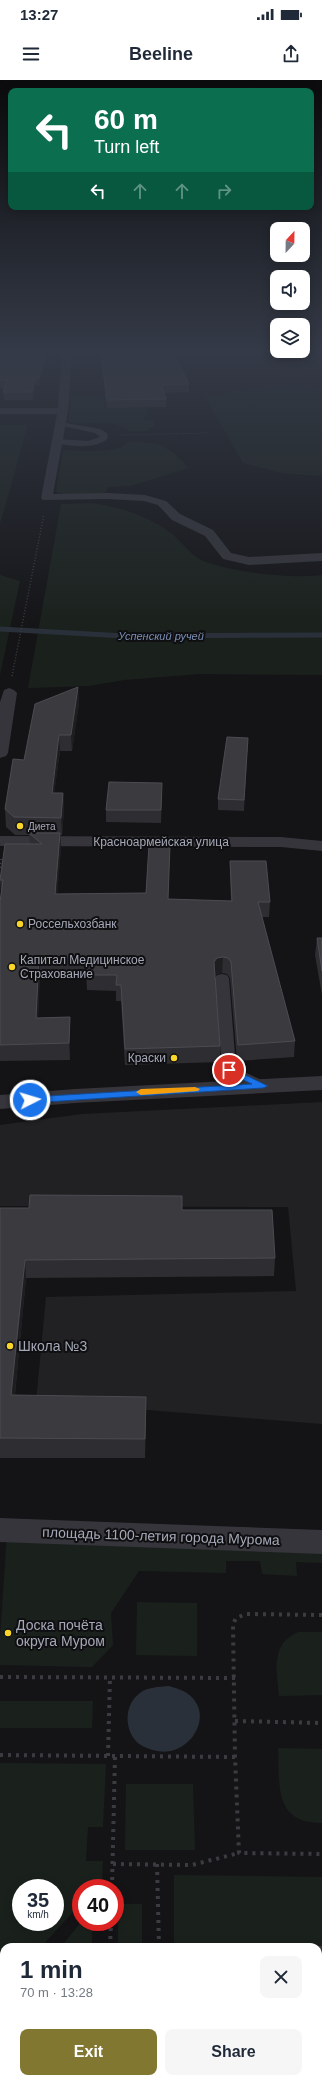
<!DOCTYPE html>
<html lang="en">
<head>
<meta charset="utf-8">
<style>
	:root { --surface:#fff; --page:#f6f6f7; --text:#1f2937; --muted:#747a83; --accent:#817731 }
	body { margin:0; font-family:Helvetica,sans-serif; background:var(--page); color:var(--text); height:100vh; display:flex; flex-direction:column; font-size:15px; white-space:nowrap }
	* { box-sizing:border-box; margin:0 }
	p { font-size:13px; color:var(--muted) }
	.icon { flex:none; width:22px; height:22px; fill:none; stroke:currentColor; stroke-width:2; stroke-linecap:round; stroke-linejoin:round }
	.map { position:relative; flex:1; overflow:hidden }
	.side { position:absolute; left:0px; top:1863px; width:322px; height:140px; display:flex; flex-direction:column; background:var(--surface); border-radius:12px 12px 0 0; box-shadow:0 2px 10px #0003 }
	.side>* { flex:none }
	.hud { position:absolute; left:8px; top:8px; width:306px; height:122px; border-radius:8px; box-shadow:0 2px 10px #0003; background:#0b6e4f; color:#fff; overflow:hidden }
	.needle { width:26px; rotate:22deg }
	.fabs { position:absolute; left:270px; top:142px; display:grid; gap:8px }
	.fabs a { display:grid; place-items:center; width:40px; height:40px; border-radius:8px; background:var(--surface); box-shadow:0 2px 10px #0003; font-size:20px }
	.speed { position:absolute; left:12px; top:1799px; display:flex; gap:8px; font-size:20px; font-weight:700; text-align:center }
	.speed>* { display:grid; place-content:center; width:52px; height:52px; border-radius:50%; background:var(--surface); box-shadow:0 2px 10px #0003; line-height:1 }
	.speed small { font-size:10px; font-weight:400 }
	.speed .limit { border:6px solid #d22; background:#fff; color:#111 }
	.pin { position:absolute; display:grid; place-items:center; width:34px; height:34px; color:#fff; margin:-17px; border:2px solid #fff; border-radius:50%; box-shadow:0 1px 4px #0007 }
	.me { position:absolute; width:44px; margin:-22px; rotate:85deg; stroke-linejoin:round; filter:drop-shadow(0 0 3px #0008) }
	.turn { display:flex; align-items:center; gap:14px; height:84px; padding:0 20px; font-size:18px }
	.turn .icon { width:52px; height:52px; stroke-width:2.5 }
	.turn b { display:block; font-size:28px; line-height:34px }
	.lanes { display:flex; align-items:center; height:38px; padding:0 20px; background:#0003; justify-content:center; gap:20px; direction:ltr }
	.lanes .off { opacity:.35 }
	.round { display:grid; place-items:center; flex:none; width:42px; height:42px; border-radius:8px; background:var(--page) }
	.head { display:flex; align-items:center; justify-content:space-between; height:68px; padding:0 20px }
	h1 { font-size:24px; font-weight:700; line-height:30px }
	.primary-button { display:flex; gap:8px; margin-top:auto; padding:8px 20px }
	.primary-button a { flex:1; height:46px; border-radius:8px; background:var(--accent); color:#fff; font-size:16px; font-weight:700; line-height:46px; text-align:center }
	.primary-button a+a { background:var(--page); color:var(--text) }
	.status { display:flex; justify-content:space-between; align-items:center; height:28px; padding:0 20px; background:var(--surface); direction:ltr }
	.status svg { height:11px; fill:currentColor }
	header { display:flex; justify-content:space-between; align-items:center; height:52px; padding:0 20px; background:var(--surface); font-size:18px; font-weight:700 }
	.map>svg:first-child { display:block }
	.built { fill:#212023 }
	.green { fill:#1a211c; fill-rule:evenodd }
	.water { fill:#2a303a }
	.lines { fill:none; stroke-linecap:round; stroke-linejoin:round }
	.stream { stroke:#2a303a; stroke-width:5 }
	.path-far3 { stroke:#3b3c42; stroke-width:1; stroke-dasharray:1 1.5; stroke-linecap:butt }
	.path-far2 { stroke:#3b3c42; stroke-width:1.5; stroke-dasharray:1 2; stroke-linecap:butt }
	.path-far1 { stroke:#3b3c42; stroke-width:2; stroke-dasharray:1.5 2.5; stroke-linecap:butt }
	.path { stroke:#3b3c42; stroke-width:4; stroke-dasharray:3 5; stroke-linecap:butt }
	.service { fill:#35353b; fill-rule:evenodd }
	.pedestrian { fill:#35353b; fill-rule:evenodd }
	.minor { fill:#35353b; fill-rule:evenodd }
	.tertiary { fill:#35353b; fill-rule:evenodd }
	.wall { fill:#2e2d31 }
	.shaded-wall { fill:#1e1e20 }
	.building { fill:#3b3a3f; stroke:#4b4c52 }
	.route { fill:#1a73e8; stroke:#114b97 }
	.slow { fill:#f59e0b }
	.poi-dot { fill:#f9d629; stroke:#0f0f11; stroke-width:1.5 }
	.labels { text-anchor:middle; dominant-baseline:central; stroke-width:4; stroke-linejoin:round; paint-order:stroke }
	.far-poi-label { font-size:10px; fill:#a5a8b7; stroke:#0f0f11; text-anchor:start }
	.far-water-label { font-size:11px; font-style:italic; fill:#7b8fb4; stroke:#0f0f11 }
	.street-label { font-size:12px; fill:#a5a8b7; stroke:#0f0f11 }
	.poi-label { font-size:12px; fill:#a5a8b7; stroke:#0f0f11; text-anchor:start }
	.near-poi-label { font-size:14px; fill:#a5a8b7; stroke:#0f0f11; text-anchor:start }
	.near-street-label { font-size:14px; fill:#a5a8b7; stroke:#0f0f11 }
</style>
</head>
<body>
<div class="status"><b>13:27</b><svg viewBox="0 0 49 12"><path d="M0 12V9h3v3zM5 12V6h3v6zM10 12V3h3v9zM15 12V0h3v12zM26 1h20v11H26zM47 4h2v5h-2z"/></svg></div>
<header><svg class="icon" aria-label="menu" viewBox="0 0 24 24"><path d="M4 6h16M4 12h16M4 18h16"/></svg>Beeline<svg class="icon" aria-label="share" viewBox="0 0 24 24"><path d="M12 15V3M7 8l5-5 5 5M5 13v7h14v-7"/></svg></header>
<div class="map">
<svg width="322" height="2003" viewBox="0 0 322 2003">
	<rect width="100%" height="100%" fill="#141416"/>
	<path class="built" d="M322,1022v322l-286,-23 10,-104 250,-6 -8,-84 -288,-1v-81l82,-11z"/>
	<g class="green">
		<path d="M295,305l27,3v88l-40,-3 -39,-10 -38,-66 13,-1 27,-8z"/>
		<path d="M123,314l5,14h19l1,8 -4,1 1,3 8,1 2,5 -6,2 -1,3h-19c-16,-14 -42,-5 -61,-9l3,-26z"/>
		<path d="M0,345h28l-28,99z"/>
		<path d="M127,362c35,0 38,2 62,26l-59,18 -23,1 -1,5c-14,4 -36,5 -50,0l7,-42c13,1 58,4 64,-8z"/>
		<path d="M92,423c27,4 57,13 79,30 10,8 19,21 30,27 28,12 91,19 121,15v100l-123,-1 -75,6 -35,6 -61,2 33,-184z"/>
		<path d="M0,495l20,6 -20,94z"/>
		<path d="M7,1454l315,18v11l-26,-1 1,14 -35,-2 -2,-13h-34v12l-87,-2 -28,42 2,32 -21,22 -92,-2v-27z"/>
		<path d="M137,1522l60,1v53l-61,-1z"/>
		<path d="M298,1552h24v63l-43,1c-2,-25 -9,-52 19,-64z"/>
		<path d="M0,1621h93l-1,27h-92z"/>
		<path d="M278,1668l44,1v74c-49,0 -42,-38 -44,-75z"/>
		<path d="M0,1683l106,1 -3,63h-15l-2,34h17l-1,18 -8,9h-13v15l-40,44h-37v7l-4,-1zM21,1808h34v34h-34z"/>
		<path d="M126,1704h67l2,66h-70z"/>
		<path d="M174,1795l148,2v84l-4,-14h-144z"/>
		<rect x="118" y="1824" width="24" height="43"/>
		<path d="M81,1842h11v25h-31z"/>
	</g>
	<path class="water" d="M169,1606c6,2 14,4 19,8 29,21 0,67 -35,56 -7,-2 -14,-5 -18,-10 -11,-14 -10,-36 5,-47 7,-6 19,-6 29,-7z"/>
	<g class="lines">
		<path class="stream" d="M0,549l125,7 197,-1"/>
		<path class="path-far3" d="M121,355l87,-2"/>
		<path class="path-far2" d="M12,596l32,-162"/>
		<path class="path-far1" d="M0,788l1,-9"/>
		<g class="path">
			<path d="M322,1535l-76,-1 -10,4 -3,6 2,133 4,96 83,1"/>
			<path d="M0,1597l235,1"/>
			<path d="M235,1641l87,2"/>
			<path d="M0,1675l235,2"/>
			<path d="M108,1676l2,-79"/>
			<path d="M113,1784l79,1 47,-12"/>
			<path d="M157,1784l2,83"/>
			<path d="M112,1808l3,-132"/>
			<path d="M110,1867l1,-25"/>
		</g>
		<g class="service">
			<path d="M60,342l40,7 7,4 1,5c-12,12 -39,8 -54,5l-1,-2 4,-2 31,2 12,-4 -5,-4 -37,-8 -2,-1z"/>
			<path d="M222,894l5,1 2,3 7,90 32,15 3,3 -3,3h-10l-34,-16 -2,-3 -7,-92 2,-3z"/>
		</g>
		<g class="pedestrian">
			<path d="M0,1438l322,12v24l-322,-12z"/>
			<path d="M318,1866h4v38h-4v-37h-2z"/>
			<rect x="0" y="1873" width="4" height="38"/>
		</g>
		<g class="minor">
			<path d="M62,272h10l-4,59 -15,83 55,-1 37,2 21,6 14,13 33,16 18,23 18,4 73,-4v8l-73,4 -26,-6 -18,-23 -33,-16 -14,-15 -14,-4 -36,-2 -65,1 -2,-2 16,-84h-57v-6h58z"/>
			<path d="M9,608l5,2 3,3 -9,60 -2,3 -6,2v-56l4,-12z"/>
			<path d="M0,756l281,1 41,4v10l-41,-4 -281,-1z"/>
		</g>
		<path class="tertiary" d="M322,996v14l-247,13 -75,6v-14l75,-6z"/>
	</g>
	<g class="wall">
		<path d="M0,272h48l-9,33h-4l-2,15h-29l-1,-8 1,-4h-4z"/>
		<path d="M100,272h73l16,32v8l-25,1 2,6v8l-59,1z"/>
		<path d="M78,607l1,16 -7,48h-12l-6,42h9l1,17 -2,25h-2l1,13 -4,46 89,-1 23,-33 -1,39 63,2 -1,-25v-15l40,41 -1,15h-7l33,124 -1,16 -57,4 -7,-83 -3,-4 -5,-1 -5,1 -2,2 5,70v16l-95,3 -4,-64h-5v-10l-29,-1 -1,-18 -46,1 -2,45 32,-1v43l-70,1v-159l1,-9 -1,-13 30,-36 -1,-9h-14l-9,-8 -1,-18 19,-49z"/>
		<path d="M248,658l-4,73 -26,-1v-11z"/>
		<path d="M162,715l-1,28 -55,-1v-12z"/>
		<path d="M317,858h5v57l-7,-40z"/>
		<path d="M0,1128l182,2 93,48 -1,18 -248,2 -11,117 131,21 -1,42h-145z"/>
	</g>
	<g class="shaded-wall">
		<path d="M46,272h2l-9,33v-7z"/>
		<path d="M35,298v7l-2,15 -1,-8z"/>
		<path d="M78,607l1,16 -7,48 -1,-16z"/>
		<path d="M59,655l1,16 -8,59v-17z"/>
		<path d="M162,703v12l-1,28v-13z"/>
		<path d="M63,713l1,17 -2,25 -1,-17z"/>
		<path d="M60,753l1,15 -5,61 -1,-15z"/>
		<path d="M39,877l1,16 -3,61 -1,-16z"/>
		<path d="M223,877l-1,16 -5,1 -3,4v-16l3,-4z"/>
		<path d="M70,937v43l-1,-17z"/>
		<path d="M25,1180l1,18 -13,136 -2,-19z"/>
		<path d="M146,1317v19l-1,42v-19z"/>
	</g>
	<g class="building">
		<path d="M0,272h46l-7,26h-4l-3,14h-29l4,-12h-7z"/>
		<path d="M101,272h72l16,32 -28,1 5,14 -59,1z"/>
		<path d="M78,607l-7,48h-12l-7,58h11l-2,25 -47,-1 -9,-8 8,-50 11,1 11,-56z"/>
		<path d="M227,657l21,1 -4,62 -26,-1z"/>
		<path d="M109,702l53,1 -1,27h-55z"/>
		<path d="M29,753h31l-5,61 91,-1 3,-48h21l-2,54 64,2 -2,-40h36l4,41h-12l37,139 -57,4 -7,-83 -3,-4 -5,-1 -6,1 -3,4 6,84 -95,3 -4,-64h-5l1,-10h-31l3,-18h-50l-3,61 34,-1 -1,26 -69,2v-143l3,-22h-3l5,-36h37z"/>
		<path d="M317,858h5v33z"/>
		<path d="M30,1115l152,1v14h90l3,48 -250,2 -14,135 135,2 -1,42 -145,-1v-230h29z"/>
		<path d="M0,1946h4v53h314v-31h4v35h-322z"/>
	</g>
	<linearGradient id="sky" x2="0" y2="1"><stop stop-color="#0b0b0c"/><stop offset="0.49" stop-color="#343a47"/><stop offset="1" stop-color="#343a47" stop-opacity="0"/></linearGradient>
	<rect width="322" height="553" fill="url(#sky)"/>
	<path class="route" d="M229,987l39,19 -5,2 -233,15 -5,-3 5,-3 222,-13 -26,-12v-4z"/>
	<path class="slow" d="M195,1007l5,2 -2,2 -57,4 -5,-3 5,-3z"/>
	<g class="poi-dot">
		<circle cx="20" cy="746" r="4"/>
		<circle cx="20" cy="844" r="4"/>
		<circle cx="12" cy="887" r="4"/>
		<circle cx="174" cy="978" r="4"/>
		<circle cx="10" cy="1266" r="4"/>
		<circle cx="8" cy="1553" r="4"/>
	</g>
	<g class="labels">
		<g class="far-poi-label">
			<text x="28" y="746">Диета</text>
		</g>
		<g class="far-water-label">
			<text x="161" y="556">Успенский ручей</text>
		</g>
		<g class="street-label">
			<text x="161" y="762">Красноармейская улица</text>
		</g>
		<g class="poi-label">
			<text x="28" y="844">Россельхозбанк</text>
			<text x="20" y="880">Капитал Медицинское<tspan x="20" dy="14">Страхование</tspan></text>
			<text x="166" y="978" text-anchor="end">Краски</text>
		</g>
		<g class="near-poi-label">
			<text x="18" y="1266">Школа №3</text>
			<text x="16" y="1545">Доска почёта<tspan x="16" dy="16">округа Муром</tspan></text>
		</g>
		<g class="near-street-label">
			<text transform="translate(161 1456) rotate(2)">площадь 1100-летия города Мурома</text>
		</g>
	</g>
</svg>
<div class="fabs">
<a><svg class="needle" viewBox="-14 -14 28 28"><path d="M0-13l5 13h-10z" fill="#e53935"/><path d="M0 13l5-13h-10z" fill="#747a83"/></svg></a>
<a><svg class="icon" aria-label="sound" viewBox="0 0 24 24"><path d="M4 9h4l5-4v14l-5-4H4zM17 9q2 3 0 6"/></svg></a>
<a><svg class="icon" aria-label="layers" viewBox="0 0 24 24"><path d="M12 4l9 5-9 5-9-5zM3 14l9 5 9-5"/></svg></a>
</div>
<div class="speed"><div>35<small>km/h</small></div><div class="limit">40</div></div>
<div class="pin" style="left:229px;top:990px;background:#d93025"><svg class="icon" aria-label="arrive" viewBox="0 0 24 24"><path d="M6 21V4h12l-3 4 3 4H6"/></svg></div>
<svg class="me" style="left:30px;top:1020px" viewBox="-20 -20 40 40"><circle r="17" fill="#1a73e8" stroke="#fff" stroke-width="3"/><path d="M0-11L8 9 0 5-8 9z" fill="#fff"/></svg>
<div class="hud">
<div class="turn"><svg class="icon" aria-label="left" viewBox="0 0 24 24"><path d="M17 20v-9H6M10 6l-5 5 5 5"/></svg><div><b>60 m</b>Turn left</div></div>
<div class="lanes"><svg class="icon" aria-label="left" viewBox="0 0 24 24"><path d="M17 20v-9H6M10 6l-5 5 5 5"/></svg><svg class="icon off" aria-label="ahead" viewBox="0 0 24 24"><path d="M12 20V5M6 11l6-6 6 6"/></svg><svg class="icon off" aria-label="ahead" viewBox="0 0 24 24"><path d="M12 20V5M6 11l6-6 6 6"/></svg><svg class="icon off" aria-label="right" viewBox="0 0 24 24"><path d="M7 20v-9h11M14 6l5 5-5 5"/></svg></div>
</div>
<section class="side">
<div class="head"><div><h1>1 min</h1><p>70 m · 13:28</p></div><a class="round"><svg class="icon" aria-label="close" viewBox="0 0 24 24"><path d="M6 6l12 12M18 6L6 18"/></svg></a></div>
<div class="primary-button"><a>Exit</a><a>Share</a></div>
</section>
</div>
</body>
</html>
